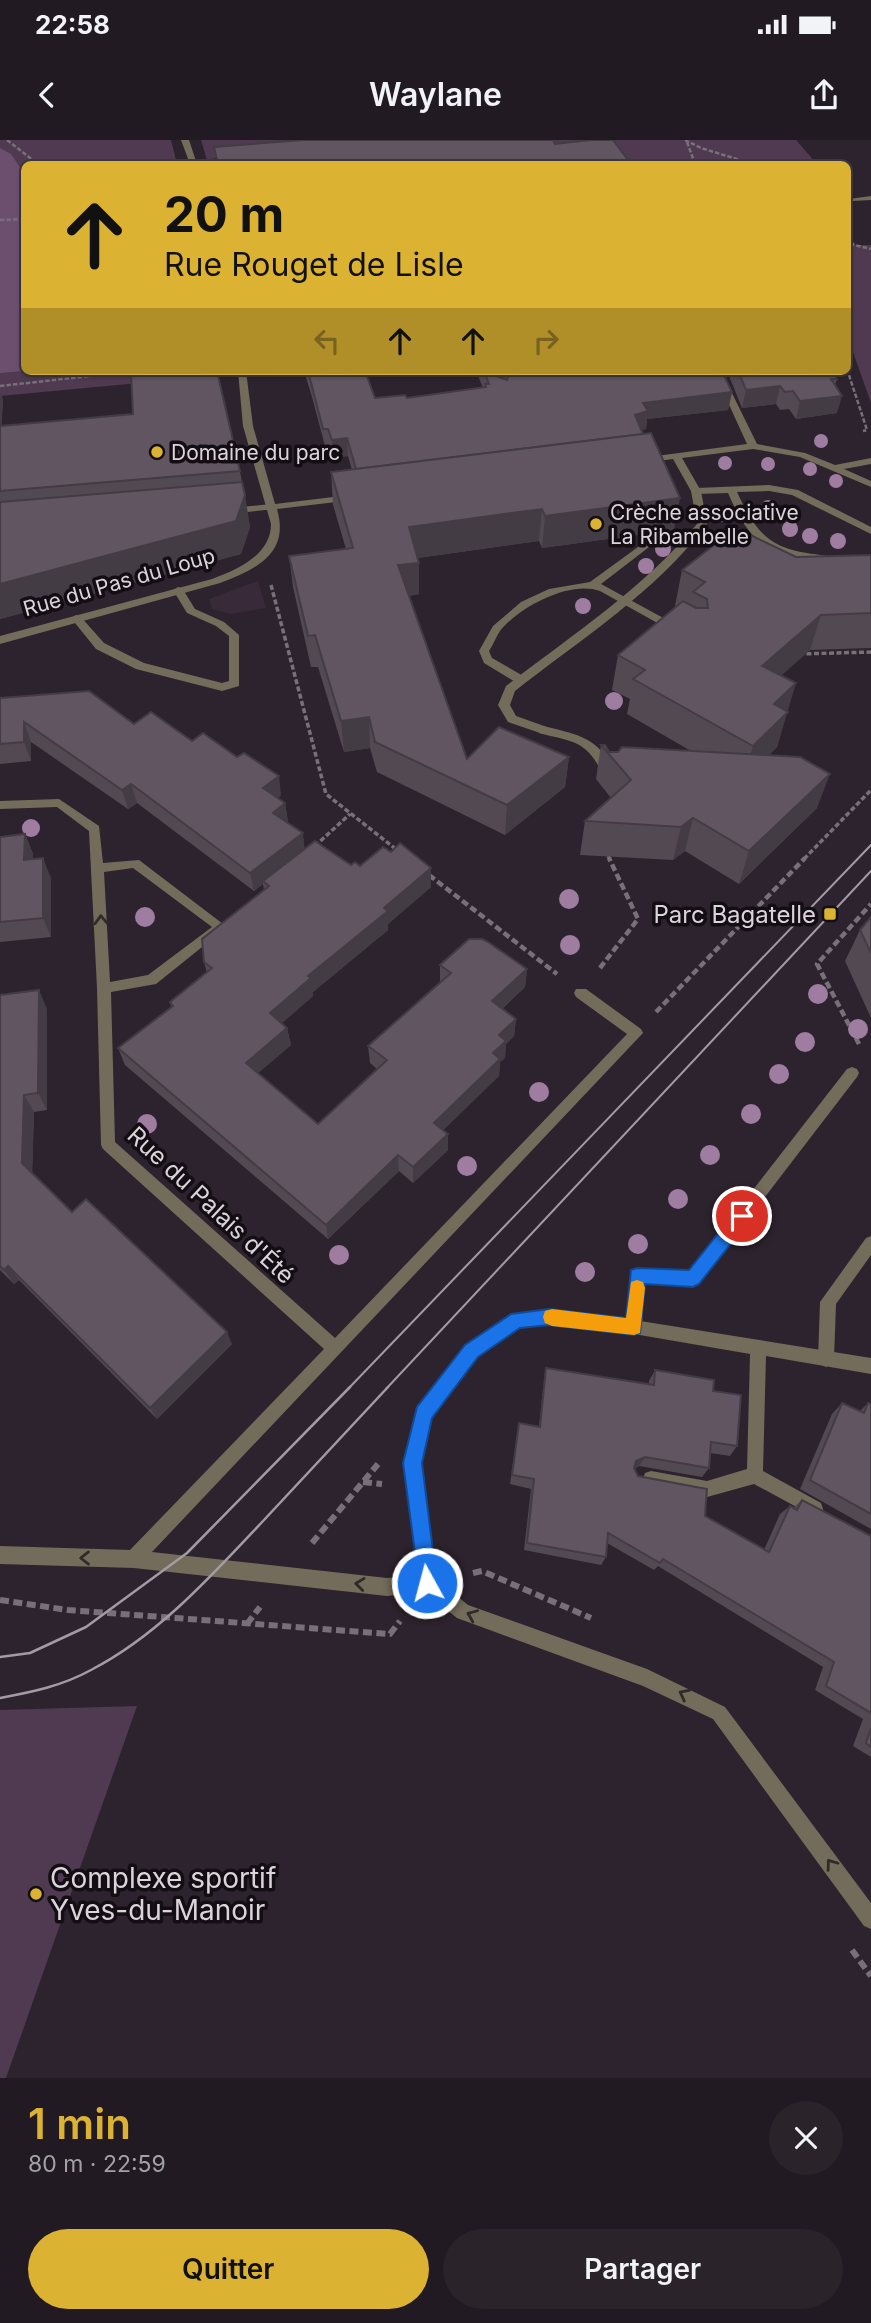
<!DOCTYPE html>
<html lang="fr">
<head>
<meta charset="utf-8">
<style>
	:root { --surface:#221a22; --page:#2a232a; --text:#f1f3f6; --muted:#a2a1a5; --line:#3f3840; --accent:#dcb233 }
	body { margin:0; font-family:Inter,sans-serif; background:var(--page); color:var(--text); height:100vh; display:flex; flex-direction:column; font-size:26px; white-space:nowrap }
	* { box-sizing:border-box; margin:0 }
	p { font-size:23px; color:var(--muted) }
	.icon { flex:none; width:38px; height:38px; fill:none; stroke:currentColor; stroke-width:2; stroke-linecap:round; stroke-linejoin:round }
	.map { position:relative; height:1938px; overflow:hidden }
	.drawer { display:flex; flex-direction:column; background:var(--surface); flex:1 }
	.drawer>* { flex:none }
	.hud { position:absolute; left:21px; top:21px; width:830px; height:214px; border-radius:10px; box-shadow:0 2px 5px #0004,0 0 0 2px var(--line); background:#dcb233; color:#111; overflow:hidden }
	.pin { position:absolute; display:grid; place-items:center; width:60px; height:60px; color:#fff; margin:-30px; border:4px solid #fff; border-radius:50%; box-shadow:0 2px 7px #0007 }
	.me { position:absolute; width:77px; margin:-38px; rotate:353deg; stroke-linejoin:round; filter:drop-shadow(0 0 5px #0008) }
	.turn { display:flex; align-items:center; gap:24px; height:147px; padding:0 28px; font-size:32px }
	.turn .icon { width:91px; height:91px; stroke-width:2.5 }
	.turn b { display:block; font-size:49px; line-height:60px }
	.lanes { display:flex; align-items:center; height:66px; padding:0 28px; background:#0003; justify-content:center; gap:35px; direction:ltr }
	.lanes .off { opacity:.35 }
	.round { display:grid; place-items:center; flex:none; width:74px; height:74px; border-radius:37px; background:var(--page) }
	.summary { display:flex; align-items:center; justify-content:space-between; height:119px; padding:0 28px }
	h1 { font-size:42px; font-weight:600; line-height:52px; color:var(--accent) }
	.primary-button { display:flex; gap:14px; margin-top:auto; padding:14px 28px }
	.primary-button a { flex:1; height:80px; border-radius:42px; background:var(--accent); color:#111; font-size:28px; font-weight:600; line-height:80px; text-align:center }
	.primary-button a+a { background:var(--page); color:var(--text) }
	.status { display:flex; justify-content:space-between; align-items:center; height:49px; padding:0 35px; background:var(--surface); direction:ltr }
	.status svg { height:19px; fill:currentColor }
	header { display:flex; justify-content:space-between; align-items:center; height:91px; padding:0 28px; background:var(--surface); font-size:32px; font-weight:600 }
	.map>svg:first-child { display:block }
	.built { fill:#392a3a }
	.green { fill:#4f3a51 }
	.water { fill:#6c4f6f }
	.lines { fill:none; stroke-linecap:round; stroke-linejoin:round }
	.path-far3 { stroke:#787079; stroke-width:2.5; stroke-dasharray:4.5 2; stroke-linecap:butt }
	.path-far2 { stroke:#787079; stroke-width:3.5; stroke-dasharray:5 2.5; stroke-linecap:butt }
	.path-far1 { stroke:#787079; stroke-width:4.5; stroke-dasharray:7 3.5; stroke-linecap:butt }
	.path { stroke:#787079; stroke-width:6; stroke-dasharray:9 4.5; stroke-linecap:butt }
	.service { fill:#736c5a; fill-rule:evenodd }
	.pedestrian { fill:#736c5a; fill-rule:evenodd }
	.minor { fill:#736c5a; fill-rule:evenodd }
	.tram-far1 { stroke:#a39ba4; stroke-width:2 }
	.tram { stroke:#a39ba4; stroke-width:2.5 }
	.tree { fill:#9e7da1 }
	.wall { fill:#534953 }
	.shaded-wall { fill:#433c44 }
	.building { fill:#605561; stroke:#433c44; stroke-width:2 }
	.oneway { stroke:#302a28 }
	.route { fill:#1a73e8; stroke:#114b97; stroke-width:2 }
	.slow { fill:#f59e0b }
	.poi-dot { fill:#dcb233; stroke:#130e13; stroke-width:2.5 }
	.labels { text-anchor:middle; dominant-baseline:central; stroke-width:7; stroke-linejoin:round; paint-order:stroke }
	.far-poi-label { font-size:21px; fill:#dbd4db; stroke:#130e13; text-anchor:start }
	.far-street-label { font-size:21px; fill:#dbd4db; stroke:#130e13 }
	.poi-label { font-size:24px; fill:#dbd4db; stroke:#130e13; text-anchor:end }
	.street-label { font-size:24px; fill:#dbd4db; stroke:#130e13 }
	.near-poi-label { font-size:28px; fill:#dbd4db; stroke:#130e13; text-anchor:start }
</style>
</head>
<body>
<div class="status"><b>22:58</b><svg viewBox="0 0 49 12"><path d="M0 12V9h3v3zM5 12V6h3v6zM10 12V3h3v9zM15 12V0h3v12zM26 1h20v11H26zM47 4h2v5h-2z"/></svg></div>
<header><svg class="icon" aria-label="back" viewBox="0 0 24 24"><path d="M15 5l-7 7 7 7"/></svg>Waylane<svg class="icon" aria-label="share" viewBox="0 0 24 24"><path d="M12 15V3M7 8l5-5 5 5M5 13v7h14v-7"/></svg></header>
<div class="map">
<svg width="871" height="1938" viewBox="0 0 871 1938">
	<rect width="100%" height="100%" fill="#2d232e"/>
	<path class="built" d="M258,441l8,27 -35,6 -19,-5 -3,-10z"/>
	<g class="green">
		<path d="M0,0h171l6,24h-153v207h178l1,6 -203,19z"/>
		<path d="M201,0h163l-116,11 -41,9z"/>
		<path d="M434,0h362l21,24h-180l-24,-13z"/>
		<path d="M847,105h24v158l-24,-68z"/>
		<path d="M137,1566l-131,372h-6v-368z"/>
	</g>
	<path class="water" d="M0,8l11,6 13,19v198l-24,2z"/>
	<g class="lines">
		<g class="path-far3">
			<path d="M7,0l31,24"/>
			<path d="M685,0l16,8 52,16"/>
			<path d="M687,2l8,22"/>
			<path d="M0,80l24,-1"/>
			<path d="M847,97l7,8 17,4"/>
			<path d="M847,229l20,61 -4,1"/>
			<path d="M0,246l136,-15"/>
		</g>
		<g class="path-far2">
			<path d="M271,445l55,209 71,56"/>
			<path d="M799,514l72,-2"/>
			<path d="M315,706l35,-32"/>
			<path d="M608,716l2,3"/>
			<path d="M804,719l67,-69"/>
		</g>
		<g class="path-far1">
			<path d="M429,735l128,99"/>
			<path d="M600,828l38,-49 -29,-61"/>
			<path d="M656,872l149,-154"/>
			<path d="M859,904l-42,-80 54,-60"/>
		</g>
		<g class="path">
			<path d="M363,1342l19,2"/>
			<path d="M312,1403l66,-79"/>
			<path d="M473,1433l9,-2 109,47"/>
			<path d="M0,1460l68,10 322,24 10,-13"/>
			<path d="M247,1484l13,-17"/>
			<path d="M852,1810l19,26"/>
		</g>
		<g class="service">
			<path d="M871,56v4l-18,1 -4,-2z"/>
			<path d="M769,345l29,5 73,37v7l-79,-39 -23,-4 -32,1c17,36 29,55 70,61 9,2 19,1 26,6l-5,3c-59,-7 -76,-14 -100,-69l-32,1 -5,-3 5,-3z"/>
			<path d="M649,399l5,3 -1,2 -52,40 77,42v4h-8l-70,-39c-30,-11 -81,16 -100,40 -4,6 -7,14 -11,20l3,7 33,19v6h-8l-33,-20 -5,-12 14,-25 28,-24 28,-13 41,-7z"/>
			<path d="M178,447l4,1 13,21 29,13 15,13v51l-17,5 -86,-22 -40,-20 -25,-31 5,-3 4,1 24,27 40,20 78,20 7,-2v-45l-13,-10 -29,-13 -14,-23z"/>
			<path d="M543,586c32,8 58,11 70,46l-2,3h-8c-16,-35 -30,-33 -64,-42v-6z"/>
			<path d="M852,927l5,2 2,4 -2,4 -159,207 -5,2 -49,-3 -2,44 -3,5 -5,2 -5,-2 -3,-5 6,-56 5,-2 52,3 158,-203z"/>
			<path d="M871,1096v19l-35,49 -2,55 -2,5 -6,3 -6,-3 -2,-5 2,-57 46,-64z"/>
		</g>
		<path class="pedestrian" d="M271,364l3,1v4l-43,5 -5,-3 5,-3z"/>
		<g class="minor">
			<path d="M181,0h8l8,24h-7z"/>
			<path d="M238,231h8l7,55 22,78 75,-9 3,1v4l-76,9c13,45 -21,60 -57,74l-220,61v-8l212,-57c26,-10 59,-24 59,-55l-28,-98z"/>
			<path d="M717,231h8l3,14 29,59 48,9 30,12 36,-7v6l-27,5 27,12v6l-71,-30 -47,-8 -71,9 19,33 6,33c-51,68 -126,115 -192,167l-5,14 6,11 31,11v6l-4,1 -35,-12 -10,-17 8,-19c66,-51 137,-97 191,-162l-6,-33 -18,-32 -29,4 -5,-3 2,-2 106,-14 -27,-59z"/>
			<path d="M59,659l40,27 4,37 36,-3 88,67 -71,57 -45,8 4,150 220,196 292,-304 -51,-37 -2,-4 2,-4h10l55,40 2,4 -491,519 235,26 30,-3 -12,-112 10,-49 51,-68 46,-31 37,-5 85,10 237,38v16l-105,-18 -3,115 58,32 2,6 -2,6 -6,2 -61,-33 -47,13 -62,-12 -2,-6 2,-6 6,-2 56,10 40,-12 3,-115 -116,-20 -85,-10 -29,3 -42,29 -48,61 -9,46 14,115 33,27 179,64 78,38 146,196v26l-7,-3 -151,-207 -70,-33 -186,-68 -33,-26 -37,4 -253,-28 -134,-4v-18l130,4 194,-201 -221,-200 -2,-4 -4,-157 -8,-157 -32,-24 -57,2v-8zM133,728l79,59 -64,48 -38,7 -6,-110z"/>
		</g>
		<g class="tram-far1">
			<path d="M348,1249l523,-544"/>
			<path d="M386,1249l485,-518"/>
		</g>
		<g class="tram">
			<path d="M0,1517l30,-4 56,-26 101,-74 163,-166"/>
			<path d="M0,1558c32,-6 62,-12 91,-28 68,-35 122,-96 173,-150 41,-44 83,-89 124,-133"/>
		</g>
	</g>
	<g class="tree">
		<circle cx="821" cy="301" r="7"/>
		<circle cx="725" cy="323" r="7"/>
		<circle cx="768" cy="324" r="7"/>
		<circle cx="810" cy="329" r="7"/>
		<circle cx="836" cy="341" r="7"/>
		<circle cx="768" cy="367" r="7"/>
		<circle cx="721" cy="375" r="7"/>
		<circle cx="790" cy="389" r="8"/>
		<circle cx="810" cy="396" r="8"/>
		<circle cx="838" cy="401" r="8"/>
		<circle cx="663" cy="409" r="8"/>
		<circle cx="646" cy="426" r="8"/>
		<circle cx="583" cy="466" r="8"/>
		<circle cx="614" cy="561" r="9"/>
		<circle cx="31" cy="688" r="9"/>
		<circle cx="569" cy="759" r="10"/>
		<circle cx="145" cy="777" r="10"/>
		<circle cx="570" cy="805" r="10"/>
		<circle cx="818" cy="854" r="10"/>
		<circle cx="858" cy="889" r="10"/>
		<circle cx="805" cy="902" r="10"/>
		<circle cx="779" cy="934" r="10"/>
		<circle cx="539" cy="952" r="10"/>
		<circle cx="751" cy="974" r="10"/>
		<circle cx="147" cy="984" r="10"/>
		<circle cx="710" cy="1015" r="10"/>
		<circle cx="467" cy="1026" r="10"/>
		<circle cx="678" cy="1059" r="10"/>
		<circle cx="638" cy="1104" r="10"/>
		<circle cx="339" cy="1115" r="10"/>
		<circle cx="585" cy="1132" r="10"/>
	</g>
	<g class="wall">
		<path d="M304,231h61l10,27h32l76,-10 -7,-17h18l2,5 7,3 -3,-8h222l10,21 -4,18 -81,9 -1,10 -5,1 33,100 -132,18 -3,-7 -121,17 1,36 -10,2 58,163 102,-2 -4,30 -60,48 -128,-63 -7,-24 -26,4 -26,-85h-7l-18,-80 -4,-31 57,-7 -13,-44 -2,-33 21,-2 -4,-14 -15,2 -4,-12h-4l-13,-49z"/>
		<path d="M727,231h104l6,8 -2,6 2,28 -41,6 -7,-10 -9,1 -4,-6 -34,4z"/>
		<path d="M0,252l3,8 -2,26 239,45 10,56 -9,27 -241,65z"/>
		<path d="M871,415v93l-61,2 -29,25 6,37 -10,35 -9,9 49,52 -78,76 -54,-33 -12,9 -93,-5 5,-34 26,-23 -15,-19 5,-34 8,7 82,-1 -64,-37 3,-15 -18,-9 6,-35 58,-48 -1,-1 7,-36 114,-13z"/>
		<path d="M0,558l134,26 58,17 89,54 -3,3 7,5 3,19 -1,1 18,26 46,16 9,1 31,-14 40,16v19l-43,37v6l-75,62v4l-31,27 5,5 4,17 -33,28 60,51 59,-55 -7,-6 -2,-17 72,-63v-18l87,4 -2,18 -23,22 14,10 -2,17 -8,8 -1,14 -5,4 -1,14 -56,54 5,4v16l-35,33 -14,-12 -71,68 -203,-174 -7,-17 53,-41 -1,-5 37,-29 -3,-11 60,-72 -1,-6 -9,7 -117,-88 -9,6 -97,-67v19l-31,3z"/>
		<path d="M25,694l8,20v5l18,19v59l-51,5v-105z"/>
		<path d="M871,777v101l-26,-57 15,-31z"/>
		<path d="M0,855l47,14v101l-13,2 -2,61 40,39 160,132 -75,75 -138,-139 -5,4 -14,-14z"/>
		<path d="M546,1228l103,16v-3l6,-11 58,21 24,55 -7,10 -20,-3 -1,15 -7,9 -63,-11 -5,3 4,7 126,74 16,-36 10,-8 3,2 9,-8 69,36v221l-18,-11 10,-27 -48,-29 8,-23 -165,-101 -4,4 -47,-27 -1,14 -5,8 -77,-15 7,-61 -21,-5 9,-61 20,4 5,-47z"/>
		<path d="M842,1263l18,8 8,-8 3,1v125l-71,-40 32,-75z"/>
	</g>
	<g class="shaded-wall">
		<path d="M780,246l-4,18 -34,4 4,-18z"/>
		<path d="M0,252l3,8 -3,59z"/>
		<path d="M732,252l-4,18 -81,9 -1,10 -14,4 3,-18 8,-12z"/>
		<path d="M842,256l-5,17 -41,6 4,-18z"/>
		<path d="M347,298l1,18 -15,2 -1,-18z"/>
		<path d="M245,355l5,32 -9,27 -241,65v-35z"/>
		<path d="M680,358l-6,32 -132,18 3,-32z"/>
		<path d="M542,369l-3,32 -130,18v-32z"/>
		<path d="M419,423v31l-20,3 -1,-32z"/>
		<path d="M821,475l-11,35 -57,51 9,-35z"/>
		<path d="M796,543l-19,64 -34,33 10,-34 21,-42z"/>
		<path d="M369,577l1,31 -26,4 -3,-31z"/>
		<path d="M24,582l7,20v19l-7,-19z"/>
		<path d="M569,617l-4,30 -60,48 2,-30z"/>
		<path d="M830,634l-13,34 -78,76 10,-33z"/>
		<path d="M279,636l2,19 -15,12 -3,-19z"/>
		<path d="M131,644l6,19 -9,6 -6,-19z"/>
		<path d="M285,663l3,19 -12,10 -3,-19z"/>
		<path d="M693,678l-8,33 -12,9 8,-33z"/>
		<path d="M303,693l2,19 -42,29v3l-9,7 -4,-18z"/>
		<path d="M25,694l8,20 -1,26 -8,-20z"/>
		<path d="M43,718l8,20v59l-8,-19z"/>
		<path d="M431,728v19l-43,37v6l-75,62v4l-40,35 -3,-18 38,-37 76,-68z"/>
		<path d="M527,829l-2,18 -35,32 2,-18z"/>
		<path d="M39,850l8,19v101l-9,-17z"/>
		<path d="M516,879l-2,17 -8,8 -1,14 -5,4 -1,14 -65,63v-16l59,-70 6,-18z"/>
		<path d="M287,888l4,17 -41,35 -4,-17z"/>
		<path d="M24,955l10,17 -2,67 -10,-16z"/>
		<path d="M448,994v16l-35,33v-16z"/>
		<path d="M398,1015l1,16 -71,68 -2,-14z"/>
		<path d="M8,1126l11,14 -5,4 -10,-14z"/>
		<path d="M227,1192l5,12 -75,75 -7,-11z"/>
		<path d="M645,1317l-6,9 -8,4 5,-9z"/>
	</g>
	<g class="building">
		<path d="M303,0h250l2,4 35,-4h23l18,24h-413l-4,-17z"/>
		<path d="M131,231h86l23,100 -240,20v-65l133,-12z"/>
		<path d="M308,231h57l10,27 30,-3 2,3 79,-11 -1,-3h4l-5,-13h10l2,5 11,4 2,-6 -1,-3h214l10,21 -89,11 5,8 -13,4 8,19 -287,35 -9,-31 -15,2 -4,-11h-5z"/>
		<path d="M738,231h93l6,8h-6l11,17 -42,5 -7,-10 -8,1 -5,-6 -34,4z"/>
		<path d="M651,293l29,65 -135,18 -3,-7 -133,18 10,36 -21,2 69,194 32,-32 70,30 -62,48 -132,-63 -6,-25 -28,4 -26,-86 -7,1 -19,-80 64,-8 -22,-76z"/>
		<path d="M242,342l3,13 -9,26 -236,63v-82z"/>
		<path d="M736,388l60,29 75,-2v58l-50,2 -59,51 34,17 -22,21 14,8 -35,34 -120,-67 12,-9 -27,-15 65,-54 13,7h12l-1,-9 -14,-7 12,-10 -23,-12z"/>
		<path d="M89,551l45,33 17,-12 41,29 11,-8 34,24 7,-4 35,23 -16,12 22,15 -12,10 30,20 -53,40 -119,-89 -9,6 -98,-68v20l-24,2v-46z"/>
		<path d="M601,605h4l4,7h9l4,-5 178,10 30,17 -81,77 -56,-33 -12,9 -96,-6 46,-41z"/>
		<path d="M25,694l-1,26 19,-2v60l-43,4v-85z"/>
		<path d="M315,701l36,24 4,-3 5,4 23,-19 8,5 9,-9 31,25 -47,40 4,3 -80,65 3,2 -41,35 17,15 -41,35 72,61 69,-64 -19,-14 83,-73 -11,-8 29,-26h13l6,3 39,27 -35,32 24,18 -17,16 7,6 -13,12 7,6 -66,64 14,11 -35,33 -15,-12 -72,70 -208,-177 55,-42 -3,-4 42,-34 -8,-6 -2,-23 67,-53 -6,-5z"/>
		<path d="M871,777v36l-11,-23z"/>
		<path d="M39,850l-1,103 -14,2 -2,68 50,49 14,-13 141,133 -77,76 -142,-142 -4,4 -4,-4v-271z"/>
		<path d="M546,1228l108,17 1,-15 59,10 -1,11 28,4 -4,51 -26,-4 -2,26 -64,-11 -9,4 -2,7 4,8 69,13 -2,27 64,36 21,-46 7,4 5,-10 69,36v177l-45,-27 8,-24 -171,-103 -3,4 -52,-30 -2,24 -79,-14 7,-64 -22,-4 7,-52 21,4z"/>
		<path d="M842,1263l22,10 4,-10 3,1v110l-61,-34z"/>
		<path d="M871,1588v19l-5,-4z"/>
	</g>
	<defs><path id="oneway-chevron" d="M-2-3.5L2.5 0L-2 3.5" fill="none" stroke-width="1.6" stroke-linecap="round" stroke-linejoin="round" transform="scale(1.75)"/></defs>
	<g class="oneway">
		<use href="#oneway-chevron" transform="translate(101 780) rotate(-92)"/>
		<use href="#oneway-chevron" transform="translate(85 1418) rotate(180)"/>
		<use href="#oneway-chevron" transform="translate(360 1444) rotate(-173)"/>
		<use href="#oneway-chevron" transform="translate(472 1475) rotate(-157)"/>
		<use href="#oneway-chevron" transform="translate(684 1554) rotate(-153)"/>
		<use href="#oneway-chevron" transform="translate(831 1724) rotate(-126)"/>
	</g>
	<path class="route" d="M742,1069l6,2 2,5 -2,6 -49,62 -6,3 -48,-3 -5,49 -6,2 -85,-10 -29,3 -42,29 -46,61 -10,45 15,120 -3,7 -7,3 -7,-3 -17,-127 14,-56 48,-62 46,-31 38,-5 77,9 5,-48 6,-2 52,2 47,-59z"/>
	<path class="slow" d="M637,1140l6,2 2,6 -5,45 -6,2 -82,-9 -7,-3 -2,-6 2,-6 7,-2 74,9 5,-36z"/>
	<g class="poi-dot">
		<circle cx="157" cy="312" r="7"/>
		<circle cx="596" cy="384" r="7"/>
		<rect x="823" y="767" width="14" height="14" rx="3.5"/>
		<circle cx="36" cy="1754" r="7"/>
	</g>
	<g class="labels">
		<g class="far-poi-label">
			<text x="171" y="312">Domaine du parc</text>
			<text x="610" y="372">Crèche associative<tspan x="610" dy="24">La Ribambelle</tspan></text>
		</g>
		<g class="far-street-label">
			<text transform="translate(119 442) rotate(-16)">Rue du Pas du Loup</text>
		</g>
		<g class="poi-label">
			<text x="816" y="774">Parc Bagatelle</text>
		</g>
		<g class="street-label">
			<text transform="translate(211 1065) rotate(43)">Rue du Palais d'Été</text>
		</g>
		<g class="near-poi-label">
			<text x="50" y="1738">Complexe sportif<tspan x="50" dy="32">Yves-du-Manoir</tspan></text>
		</g>
	</g>
</svg>
<div class="pin" style="left:742px;top:1076px;background:#d93025"><svg class="icon" aria-label="arrive" viewBox="0 0 24 24"><path d="M6 21V4h12l-3 4 3 4H6"/></svg></div>
<svg class="me" style="left:427px;top:1443px" viewBox="-20 -20 40 40"><circle r="17" fill="#1a73e8" stroke="#fff" stroke-width="3"/><path d="M0-11L8 9 0 5-8 9z" fill="#fff"/></svg>
<div class="hud">
<div class="turn"><svg class="icon" aria-label="ahead" viewBox="0 0 24 24"><path d="M12 20V5M6 11l6-6 6 6"/></svg><div><b>20 m</b>Rue Rouget de Lisle</div></div>
<div class="lanes"><svg class="icon off" aria-label="left" viewBox="0 0 24 24"><path d="M17 20v-9H6M10 6l-5 5 5 5"/></svg><svg class="icon" aria-label="ahead" viewBox="0 0 24 24"><path d="M12 20V5M6 11l6-6 6 6"/></svg><svg class="icon" aria-label="ahead" viewBox="0 0 24 24"><path d="M12 20V5M6 11l6-6 6 6"/></svg><svg class="icon off" aria-label="right" viewBox="0 0 24 24"><path d="M7 20v-9h11M14 6l5 5-5 5"/></svg></div>
</div>
</div>
<section class="drawer">
<div class="summary"><div><h1>1 min</h1><p>80 m · 22:59</p></div><a class="round"><svg class="icon" aria-label="close" viewBox="0 0 24 24"><path d="M6 6l12 12M18 6L6 18"/></svg></a></div>
<div class="primary-button"><a>Quitter</a><a>Partager</a></div>
</section>
</body>
</html>
